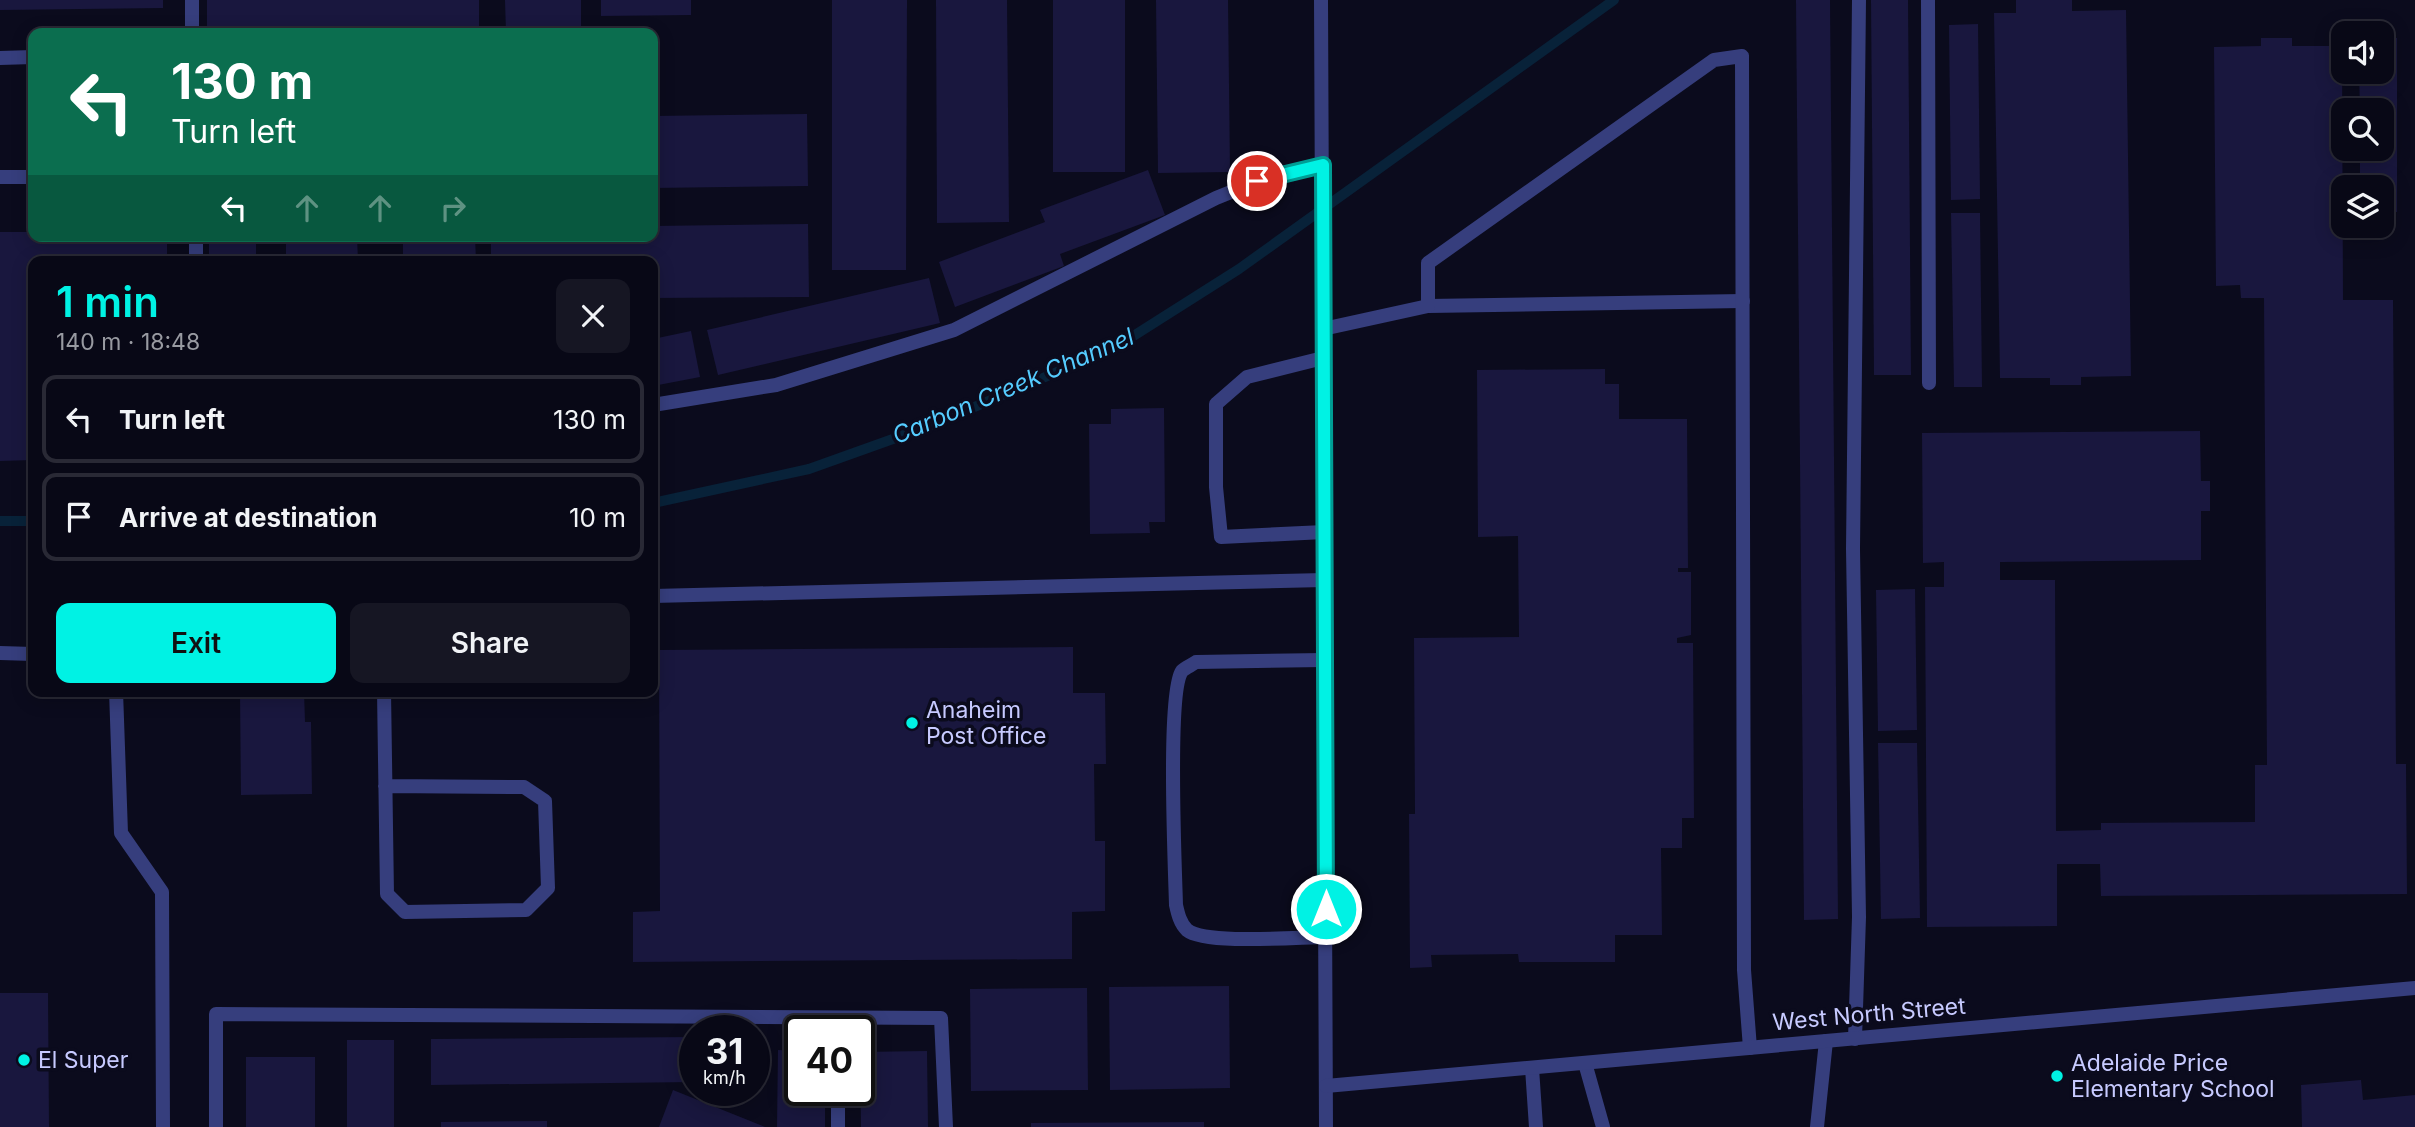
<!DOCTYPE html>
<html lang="en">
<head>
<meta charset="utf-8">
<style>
	:root { --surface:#080816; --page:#161623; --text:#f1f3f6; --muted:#989aa1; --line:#292935; --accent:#00f2e4 }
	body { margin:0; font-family:Inter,sans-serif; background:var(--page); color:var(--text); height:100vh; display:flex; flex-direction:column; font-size:26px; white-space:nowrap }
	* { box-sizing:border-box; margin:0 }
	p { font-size:23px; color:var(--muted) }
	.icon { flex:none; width:38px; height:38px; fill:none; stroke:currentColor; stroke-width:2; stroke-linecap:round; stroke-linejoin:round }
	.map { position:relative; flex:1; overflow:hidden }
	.sheet { position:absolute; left:28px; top:256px; width:630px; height:441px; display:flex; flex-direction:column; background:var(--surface); border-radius:14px; box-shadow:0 4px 18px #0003,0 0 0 2px var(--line) }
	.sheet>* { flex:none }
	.top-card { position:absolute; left:28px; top:28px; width:630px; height:214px; border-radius:14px; box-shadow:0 4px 18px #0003,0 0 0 2px var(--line); background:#0b6e4f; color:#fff; overflow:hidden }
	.buttons { position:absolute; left:2331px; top:21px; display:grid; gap:14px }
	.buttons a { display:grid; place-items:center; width:63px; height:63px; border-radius:14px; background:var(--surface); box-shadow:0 4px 18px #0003,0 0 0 2px var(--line); font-size:35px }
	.speed { position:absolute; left:679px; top:1015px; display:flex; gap:14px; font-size:35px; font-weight:700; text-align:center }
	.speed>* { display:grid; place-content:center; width:91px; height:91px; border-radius:50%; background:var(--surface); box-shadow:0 4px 18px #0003,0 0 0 2px var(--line); line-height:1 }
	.speed small { font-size:18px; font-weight:400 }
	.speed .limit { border:4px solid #111; border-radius:10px; background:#fff; color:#111 }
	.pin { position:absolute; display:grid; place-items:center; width:60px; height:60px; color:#fff; margin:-30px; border:4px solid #fff; border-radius:50%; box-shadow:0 2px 7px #0007 }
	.me { position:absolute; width:77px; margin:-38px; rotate:0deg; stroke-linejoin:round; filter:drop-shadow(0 0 5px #0008) }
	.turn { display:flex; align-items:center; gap:24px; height:147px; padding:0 28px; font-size:32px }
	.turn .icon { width:91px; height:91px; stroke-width:2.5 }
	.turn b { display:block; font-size:49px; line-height:60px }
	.lanes { display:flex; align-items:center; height:66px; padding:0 28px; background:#0003; justify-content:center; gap:35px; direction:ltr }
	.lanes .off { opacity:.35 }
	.round { display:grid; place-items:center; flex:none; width:74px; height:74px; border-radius:14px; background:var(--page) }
	.overview { display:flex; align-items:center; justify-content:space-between; height:119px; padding:0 28px }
	h1 { font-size:42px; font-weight:600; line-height:52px; color:var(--accent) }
	.action { display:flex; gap:14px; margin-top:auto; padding:14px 28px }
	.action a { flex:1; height:80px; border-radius:14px; background:var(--accent); color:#111; font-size:28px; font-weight:600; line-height:80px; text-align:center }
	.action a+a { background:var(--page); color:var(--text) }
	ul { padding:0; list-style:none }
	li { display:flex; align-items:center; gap:21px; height:88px; margin:0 14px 10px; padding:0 14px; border:4px solid var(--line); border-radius:14px }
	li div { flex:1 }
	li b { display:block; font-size:26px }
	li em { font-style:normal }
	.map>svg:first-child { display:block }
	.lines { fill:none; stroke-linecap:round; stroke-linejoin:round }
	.stream { stroke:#082239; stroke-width:10 }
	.building { fill:#19173e }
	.service { stroke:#363e7d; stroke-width:14 }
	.tertiary { stroke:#363e7d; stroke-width:14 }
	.route-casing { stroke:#009d94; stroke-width:18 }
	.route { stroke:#00f2e4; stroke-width:12 }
	.poi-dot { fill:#00f2e4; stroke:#0b0b1d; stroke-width:2.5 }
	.labels { text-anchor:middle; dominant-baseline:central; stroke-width:7; stroke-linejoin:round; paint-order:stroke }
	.poi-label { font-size:23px; fill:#c7caff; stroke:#0b0b1d; text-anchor:start }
	.street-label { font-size:23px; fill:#c7caff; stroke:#0b0b1d }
	.water-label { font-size:24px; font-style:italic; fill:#5cf; stroke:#0b0b1d }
</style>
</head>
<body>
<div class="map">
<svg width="2415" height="1127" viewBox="0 0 2415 1127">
	<rect width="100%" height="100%" fill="#0b0b1d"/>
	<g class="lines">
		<g class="stream">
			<path d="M653,503l156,-34 123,-44 184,-78 123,-78 375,-269"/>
			<path d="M0,521h33"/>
		</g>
	</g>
	<g class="building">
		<path d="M0,0h163v8l-163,2z"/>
		<rect x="207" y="0" width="272" height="33"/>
		<path d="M505,0h76v33h-75z"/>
		<path d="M601,0h90v15l-90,1z"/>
		<path d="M832,0h75l-1,270h-74z"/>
		<path d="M936,0h71l2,222 -72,1z"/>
		<rect x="1053" y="0" width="72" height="172"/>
		<path d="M1156,0h72l2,172 -72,1z"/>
		<path d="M1796,0h34l8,919 -34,1z"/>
		<path d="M1871,0h37l3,375h-37z"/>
		<path d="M2016,0h56v11l54,-1 5,366 -50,1v8h-31v-7h-50l-6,-365h22z"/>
		<path d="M1978,24l2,175 -29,1 -2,-175z"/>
		<path d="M2261,38h31v8h50l1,254h50l3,464h10l1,130 -306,2 -1,-32h-43v62l-130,1 -2,-340h19v-25l-21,1 -1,-130 278,-2 1,50h9v30h-9v49l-201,2v18h55l1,251 45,-1v-7l154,-1v-57h12l-3,-467h-23l-1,-13 -24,1 -2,-239 47,-1z"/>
		<path d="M2382,38h15v174h-15v-25h-22v-38h22v-39h-22l-1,-38h23z"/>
		<path d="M807,114l1,72 -155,2v-72z"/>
		<path d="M1148,170l17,45 -105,39 4,12 -109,41 -16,-45 106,-40 -5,-12z"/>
		<path d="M1951,213h29l2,174h-28z"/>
		<path d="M808,224l1,73 -156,1v-37h-162v-25h162v-10z"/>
		<path d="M0,232h33v4h134v25h-134v199l-33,1z"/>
		<rect x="209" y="236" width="47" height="25"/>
		<path d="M286,236h71l1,25h-72z"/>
		<path d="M403,236h72l1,25h-73z"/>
		<path d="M929,278l11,45 -222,52 -11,-45z"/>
		<path d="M691,331l9,46 -47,9v-47z"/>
		<path d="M1605,369v15h14v35h68l1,149h-10v4h13v63l-14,3v5h16l1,175h-12v30h-21l1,87h-47v27h-96l-1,-8 -87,1 1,12 -22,1 -1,-154h6l-1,-176 105,-1 -1,-101 -40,1 -1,-167z"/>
		<path d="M1164,408l1,114h-16l1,11 -60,1 -1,-110h22v-15z"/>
		<path d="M1915,589l2,141 -39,1 -2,-141z"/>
		<path d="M1073,647v46h32l1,71h-12l1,77h10v70l-33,1v47l-439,3v-50l27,-1 -1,-261z"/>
		<path d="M240,691h64l1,31h6l1,72 -71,1z"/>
		<path d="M1878,743h39l3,175 -39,1z"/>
		<path d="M1229,986l1,102 -120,2 -1,-103z"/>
		<path d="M1087,988l1,102 -117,1 -1,-102z"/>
		<path d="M0,993h48l1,134h-49z"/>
		<path d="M695,1037v45l-264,3v-46z"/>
		<rect x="347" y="1040" width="47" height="87"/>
		<path d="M778,1050l22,1v39h25v37h-48z"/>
		<path d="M927,1051l1,76h-67l-1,-75z"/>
		<rect x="246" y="1057" width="69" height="70"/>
		<path d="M2361,1080l2,20 52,-5v32h-113l-1,-42z"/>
		<path d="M673,1090l92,37h-106z"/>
		<path d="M547,1121v6h-106v-5z"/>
		<path d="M1204,1122v5h-173v-4z"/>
	</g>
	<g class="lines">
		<g class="service">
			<path d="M192,0v33"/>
			<path d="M1928,0l1,383"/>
			<path d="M0,58l33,-1"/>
			<path d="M0,177h33"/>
			<path d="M196,236v25"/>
			<path d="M1428,306l315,-5"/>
			<path d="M1323,329l105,-23v-43l286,-203 28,-4 2,914 6,78"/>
			<path d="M1323,358l-76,19 -31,27v83l5,50 103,-5"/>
			<path d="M653,405l123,-20 178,-55 262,-132 57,-23 50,-10"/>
			<path d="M653,596l671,-16"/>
			<path d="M0,653l33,1"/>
			<path d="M1324,660l-128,2c-4,3 -11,6 -14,9 -15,21 -7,197 -6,234 2,9 4,18 11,25 18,15 112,7 139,7"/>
			<path d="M116,691l5,142 41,59 1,235"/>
			<path d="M384,691l3,203 18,18 121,-2 22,-22 -3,-87 -21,-14 -139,-1"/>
			<path d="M1855,1039l4,-122 -6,-368 6,-549"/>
			<path d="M1585,1063l18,64"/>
			<path d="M1532,1068l4,59"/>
			<path d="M838,1090v37"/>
			<path d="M216,1127v-113l725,4 5,109"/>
			<path d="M1817,1127l9,-86"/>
		</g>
		<g class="tertiary">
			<path d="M1321,0l5,1127"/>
			<path d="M1326,1086l1089,-98"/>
		</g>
	</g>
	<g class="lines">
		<defs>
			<path id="route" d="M1257,181l66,-16 3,744"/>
		</defs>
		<use href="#route" class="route-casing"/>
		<use href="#route" class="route"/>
	</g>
	<g class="poi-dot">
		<circle cx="912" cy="723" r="7"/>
		<circle cx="24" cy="1060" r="7"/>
		<circle cx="2057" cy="1076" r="7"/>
	</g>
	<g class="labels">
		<g class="poi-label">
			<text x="926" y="710">Anaheim<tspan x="926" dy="26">Post Office</tspan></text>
			<text x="38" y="1060">El Super</text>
			<text x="2071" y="1063">Adelaide Price<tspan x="2071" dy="26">Elementary School</tspan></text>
		</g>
		<g class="street-label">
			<text transform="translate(1869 1014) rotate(-5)">West North Street</text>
		</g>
		<g class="water-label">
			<text transform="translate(1013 386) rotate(-23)">Carbon Creek Channel</text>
		</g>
	</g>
</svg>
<div class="buttons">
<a><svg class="icon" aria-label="sound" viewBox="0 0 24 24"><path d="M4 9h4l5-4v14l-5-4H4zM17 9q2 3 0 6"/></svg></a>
<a><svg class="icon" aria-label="search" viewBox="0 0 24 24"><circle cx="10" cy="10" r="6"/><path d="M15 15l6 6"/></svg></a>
<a><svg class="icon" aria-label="layers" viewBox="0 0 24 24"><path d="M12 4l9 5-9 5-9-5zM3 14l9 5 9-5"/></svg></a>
</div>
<div class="speed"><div>31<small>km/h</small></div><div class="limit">40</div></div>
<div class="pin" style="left:1257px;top:181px;background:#d93025"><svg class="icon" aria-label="arrive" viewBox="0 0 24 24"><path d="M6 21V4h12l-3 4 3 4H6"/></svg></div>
<svg class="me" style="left:1326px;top:909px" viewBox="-20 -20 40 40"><circle r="17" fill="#00f2e4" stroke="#fff" stroke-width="3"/><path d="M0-11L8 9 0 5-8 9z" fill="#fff"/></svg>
<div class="top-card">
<div class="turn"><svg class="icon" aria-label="left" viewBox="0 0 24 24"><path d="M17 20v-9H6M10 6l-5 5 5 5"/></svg><div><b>130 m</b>Turn left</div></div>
<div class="lanes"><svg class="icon" aria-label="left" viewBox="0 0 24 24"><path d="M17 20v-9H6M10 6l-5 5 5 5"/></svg><svg class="icon off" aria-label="ahead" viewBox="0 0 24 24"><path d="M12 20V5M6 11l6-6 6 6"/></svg><svg class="icon off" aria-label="ahead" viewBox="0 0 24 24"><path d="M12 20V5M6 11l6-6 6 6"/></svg><svg class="icon off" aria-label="right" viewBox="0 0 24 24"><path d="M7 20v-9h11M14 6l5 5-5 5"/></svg></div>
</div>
<section class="sheet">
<div class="overview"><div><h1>1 min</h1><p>140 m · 18:48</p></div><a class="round"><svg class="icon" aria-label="close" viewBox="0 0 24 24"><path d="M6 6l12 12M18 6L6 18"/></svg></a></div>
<ul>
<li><svg class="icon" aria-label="left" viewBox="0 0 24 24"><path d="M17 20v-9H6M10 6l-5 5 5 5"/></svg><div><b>Turn left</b></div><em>130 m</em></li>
<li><svg class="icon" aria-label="arrive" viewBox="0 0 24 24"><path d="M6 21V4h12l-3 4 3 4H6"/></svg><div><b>Arrive at destination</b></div><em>10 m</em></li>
</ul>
<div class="action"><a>Exit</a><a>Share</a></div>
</section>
</div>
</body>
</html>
